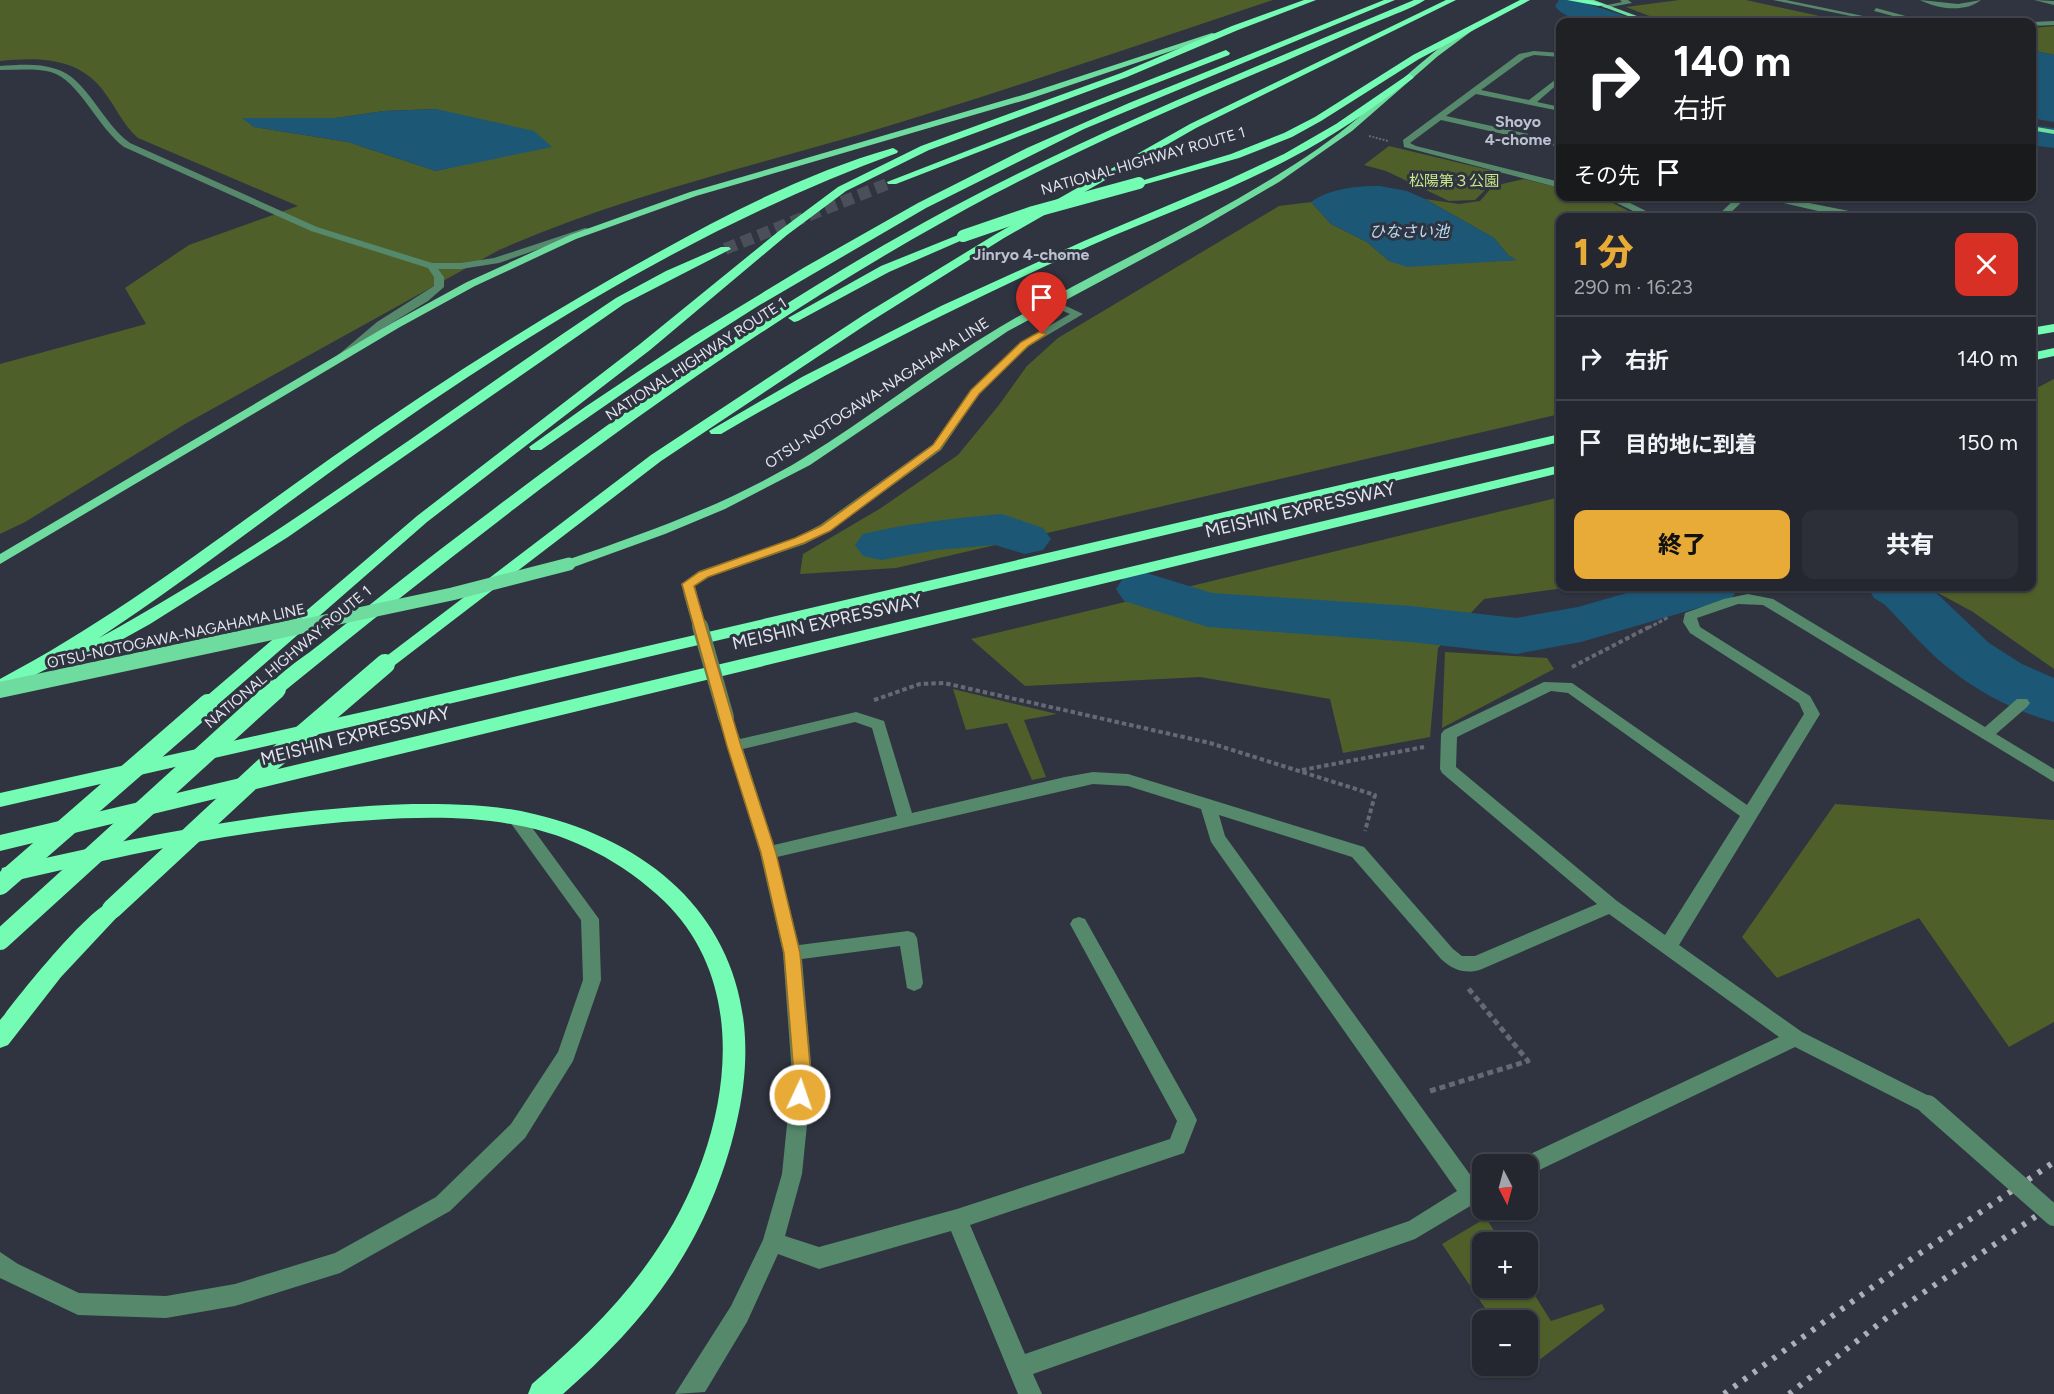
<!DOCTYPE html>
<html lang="ja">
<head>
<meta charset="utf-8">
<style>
	:root { --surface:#242730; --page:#2c2f38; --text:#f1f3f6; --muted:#a3a5ab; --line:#41444c; --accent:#e8ab37 }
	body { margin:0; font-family:Figtree,"Noto Sans JP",sans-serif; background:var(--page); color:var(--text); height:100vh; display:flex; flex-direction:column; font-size:22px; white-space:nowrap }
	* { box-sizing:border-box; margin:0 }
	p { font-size:20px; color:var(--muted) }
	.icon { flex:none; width:33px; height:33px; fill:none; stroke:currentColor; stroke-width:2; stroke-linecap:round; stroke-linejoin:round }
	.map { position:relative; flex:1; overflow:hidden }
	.side { position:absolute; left:1556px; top:213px; width:480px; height:378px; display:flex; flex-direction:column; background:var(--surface); border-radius:12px; box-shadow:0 2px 4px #0004,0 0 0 2px var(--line) }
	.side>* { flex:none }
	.top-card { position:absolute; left:1556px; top:18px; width:480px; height:183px; border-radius:12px; box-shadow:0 2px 4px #0004,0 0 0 2px var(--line); background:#202124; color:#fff; overflow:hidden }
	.needle { width:39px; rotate:174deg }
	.buttons { position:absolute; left:1472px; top:1154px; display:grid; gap:12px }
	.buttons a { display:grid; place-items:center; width:66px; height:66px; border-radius:12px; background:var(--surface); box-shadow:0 2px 4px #0004,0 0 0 2px var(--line); font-size:30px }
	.pin { position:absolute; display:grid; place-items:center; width:51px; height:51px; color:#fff; margin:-62px -26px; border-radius:50% 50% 50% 0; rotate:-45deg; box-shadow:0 0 6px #0007 }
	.pin .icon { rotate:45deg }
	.me { position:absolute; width:66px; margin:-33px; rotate:3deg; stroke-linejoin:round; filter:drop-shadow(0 0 4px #0008) }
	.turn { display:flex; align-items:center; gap:21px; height:126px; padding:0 18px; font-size:27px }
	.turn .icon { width:78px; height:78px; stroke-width:2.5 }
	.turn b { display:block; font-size:42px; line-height:51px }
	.then { display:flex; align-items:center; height:57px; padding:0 18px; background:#0003; gap:12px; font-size:22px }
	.round { display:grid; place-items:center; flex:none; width:63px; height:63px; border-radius:12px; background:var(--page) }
	.summary { display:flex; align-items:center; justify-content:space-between; height:102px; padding:0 18px }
	h1 { font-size:36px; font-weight:800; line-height:45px; color:var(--accent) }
	.primary-button { display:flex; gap:12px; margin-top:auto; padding:12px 18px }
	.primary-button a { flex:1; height:69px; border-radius:12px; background:var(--accent); color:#111; font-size:24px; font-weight:800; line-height:69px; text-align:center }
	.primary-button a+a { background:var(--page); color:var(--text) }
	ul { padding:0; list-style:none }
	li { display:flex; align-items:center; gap:18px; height:84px; padding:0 18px; border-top:2px solid var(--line) }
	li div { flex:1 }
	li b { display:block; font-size:22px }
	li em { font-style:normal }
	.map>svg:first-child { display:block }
	.green { fill:#4e5f29; fill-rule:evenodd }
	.water { fill:#1c5776 }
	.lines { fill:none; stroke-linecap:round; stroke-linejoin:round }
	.river { fill:#1c5776; fill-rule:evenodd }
	.highway-tunnel { stroke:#4b4f5a; stroke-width:12; stroke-dasharray:12 6; stroke-linecap:butt }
	.path-far3 { stroke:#666975; stroke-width:2; stroke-dasharray:2 1.5; stroke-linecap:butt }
	.path-far2 { stroke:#666975; stroke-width:3; stroke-dasharray:4 2; stroke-linecap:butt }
	.path-far1 { stroke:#666975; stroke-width:4; stroke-dasharray:4.5 3; stroke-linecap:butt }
	.path { stroke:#666975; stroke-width:5; stroke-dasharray:6 4; stroke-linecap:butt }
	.minor { fill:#56886b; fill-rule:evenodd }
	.major { fill:#6edb9f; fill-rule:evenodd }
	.highway { fill:#75fcb4; fill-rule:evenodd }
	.rail { stroke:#acaeb8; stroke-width:6; stroke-dasharray:4 8; stroke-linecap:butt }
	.minor-bridge-far2 { stroke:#56886b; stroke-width:13 }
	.minor-bridge-far1 { stroke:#56886b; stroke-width:16 }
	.minor-bridge { stroke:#56886b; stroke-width:20 }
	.major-bridge-far1 { stroke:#6edb9f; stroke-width:13 }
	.major-bridge { stroke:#6edb9f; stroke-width:16 }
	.highway-bridge-far1 { stroke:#75fcb4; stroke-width:12 }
	.highway-bridge { stroke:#75fcb4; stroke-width:20 }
	.route { fill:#e8ab37; stroke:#976f24; stroke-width:1.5 }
	.labels { text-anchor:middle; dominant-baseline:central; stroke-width:6; stroke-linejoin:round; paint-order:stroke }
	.far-street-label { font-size:15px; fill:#e3e5ee; stroke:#303440 }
	.far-park-label { font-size:15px; fill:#c8e887; stroke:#303440 }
	.far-neighbourhood-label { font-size:16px; font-weight:bold; fill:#bcc1d1; stroke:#303440 }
	.far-water-label { font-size:16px; font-style:italic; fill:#b7dcf4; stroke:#303440 }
	.street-label { font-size:18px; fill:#e3e5ee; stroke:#303440 }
</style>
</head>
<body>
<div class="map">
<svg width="2054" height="1394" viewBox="0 0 2054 1394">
	<rect width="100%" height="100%" fill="#303440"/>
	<g class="green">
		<path d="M0,0h1273c-138,46 -276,94 -415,135 -121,35 -244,64 -359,115l-314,174 -160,98 -25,12v-170l146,-40 -21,-36 64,-43 109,-39 -160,-68c-16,-14 -23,-33 -36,-49 -25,-32 -65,-32 -102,-28zM437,109l44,51 -45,11 -88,-29 -94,-15 -11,-9h93l48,-7z"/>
		<path d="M1679,0h67l101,22h-182l-39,-15z"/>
		<path d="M2054,26v29l-23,-5v-22z"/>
		<path d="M1389,146l113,27 -27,27 -26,1 -63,-30 -22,-6z"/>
		<path d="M1524,179l36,9v8h34l11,3 35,18 -80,1v196l-664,154 -96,6 3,-20 78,-46 77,-53 41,-50 28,-39 31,-28 221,-132 32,-4 20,22 36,18 22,19 73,2 54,-3 -8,-5 -14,-17 -69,-39 34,5 21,-3 13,-15z"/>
		<path d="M2054,379v290l-81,-57 -46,-25 104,-1v-195z"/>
		<path d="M1560,497v89l11,1 -87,12 -46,49 -8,89 -87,16 -13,-54 -130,-22 -175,9 -54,-47z"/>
		<path d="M1445,652l102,6 7,11 -112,59z"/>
		<path d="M953,689l104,25 -33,6 22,57 -14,3 -25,-57 -41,7z"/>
		<path d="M1835,804l219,16v202l-45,25 -90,-129 -142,60 -35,-41z"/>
		<path d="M1486,1218l15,24h-19v45h45v-4l24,38 51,-17 3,6 -79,60 -3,-5h4v-45h-34l-51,-76z"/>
	</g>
	<g class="water">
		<path d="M2031,50l23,5v67l-23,-4z"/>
		<path d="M436,109l98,22 18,16 -116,24 -88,-29 -94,-15 -12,-9h94l48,-7z"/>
		<path d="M1380,186l27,5 18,8 69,39 14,17 9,5 -110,7 -18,-6 -22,-19 -36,-18 -20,-22c20,-14 46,-16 69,-16z"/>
	</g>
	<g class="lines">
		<g class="river">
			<path d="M1559,0h17l49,16 4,6c-20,2 -62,2 -74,-16z"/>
			<path d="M2031,125l23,3v20l-23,-3z"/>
			<path d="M1002,514l41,14 8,11 -8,11 -18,4 -30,-9 -59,5 -55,10 -18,-4 -8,-11 8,-11c46,-11 92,-16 139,-20z"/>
			<path d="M1143,572l69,21 199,13 105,12 62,-11 73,-21h88l-7,12 -151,44 -65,12 -105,-12 -203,-15 -84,-26 -8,-12 8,-12z"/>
			<path d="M1867,586h62l60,57 33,21 32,14v44c-37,-10 -73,-28 -103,-52 -24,-18 -45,-44 -66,-65l-11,-7z"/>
		</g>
		<path class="highway-tunnel" d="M725,249l167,-67"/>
		<path class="path-far3" d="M1369,136l19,5"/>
		<path class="path-far2" d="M1648,628l21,-11"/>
		<g class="path-far1">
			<path d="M1572,667l79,-41"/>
			<path d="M874,700l46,-16 24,-1 266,60 165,52 -10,36"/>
			<path d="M1302,770l122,-23"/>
		</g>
		<path class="path" d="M1430,1091l98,-30 -60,-73"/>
		<g class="minor">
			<path d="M1620,0h8l4,3 -27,5 -3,-2 20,-4z"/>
			<path d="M1773,0h13l106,22h-12z"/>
			<path d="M1920,0l38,4 23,-4c-16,13 -44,9 -61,0z"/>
			<path d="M2034,0l20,1v4z"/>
			<path d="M1876,8l48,13 2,1h-10l-42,-11z"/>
			<path d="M2054,21v4l-23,1v-4h-2z"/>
			<path d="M1534,51l26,2v4l-26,-2 -9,3 -44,32 48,10 31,-24v6l-23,20 23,5v4l-84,-17 -30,22 114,25v6l-119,-27 -31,23 6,3 144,36v6l-156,-41 -1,-7 116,-86z"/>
			<path d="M0,66c18,-1 38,-3 56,3 30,8 46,54 74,74l187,84 115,36h29l33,-5 91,-30 8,2 -94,33 -38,6h-23l6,8v10l-16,14 -43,26 -39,32h-8v-4l39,-33 57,-36v-9l-6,-9 -117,-37 -187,-84c-27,-20 -45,-67 -73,-75 -16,-4 -34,-2 -51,-2z"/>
			<path d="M1603,196h13l44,22h-13z"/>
			<path d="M1738,196h10l-23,22h-10z"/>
			<path d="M1753,196h21l75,15 9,7h-10z"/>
			<path d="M1051,299l32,15 -54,32 -50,48 -38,56 -111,81 -25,13 -96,33 -14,9 2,7 -2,3h-10l-4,-12 18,-13 96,-33 25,-13 113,-81 38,-54 50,-48 49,-28 -23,-10 -1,-2z"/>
			<path d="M1748,594l25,5 212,128 32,-28h10l3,4 -3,4 -31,27 58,35v13l-291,-177 -25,-1 -41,14 3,9 110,69 10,18 -141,231 123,87 133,67 3,6 -3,6 -7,3 -7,-3 -126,-64 -268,129v-12h-9l2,-5 259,-122 -170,-123 -127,55c-16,6 -29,1 -41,-10l-89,-102 -133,-42 6,21 249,344 8,-3v22l-67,40 -382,135 9,20h-24l-67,-163 -132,38 -41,-15 -31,68 -42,70 -30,2 56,-88 32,-66 19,-66 10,-99 -9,-122 -23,-100 -42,-136 3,-4h10l9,26 116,-27 28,9 28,92 153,-36 28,-5 35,2 236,73 89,102 9,7h13l122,-52 -155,-131 -2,-4 1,-35 3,-4 100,-48 28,1 175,122 57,-91 -5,-11 -109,-70 -7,-11 2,-9 39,-14zM1551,691l17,2 172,123 -75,119 -48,-34 -161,-134 1,-30zM855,722l17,6 25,88 -123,29 -31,-96zM1093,784l35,2 73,23 10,33 246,349 -48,30 -384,133 -55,-129 214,-72 13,-33 -3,-6 -109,-195 -6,-2 -6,2 -3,5 107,197 -7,18 -213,70 -138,38 -34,-11 17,-62 10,-99 -10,-116 98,-13 7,42 7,3 7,-3 2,-5 -6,-45 -3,-5 -6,-2 -109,14 -22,-88z"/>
			<path d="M516,812l6,2 77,105 2,61 -28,81 -48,77 -75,73 -110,62 -105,33 -69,12 -88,-3 -78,-37v-26l18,12 61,29 87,3 69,-12 100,-31 101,-56 75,-73 47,-72 25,-72 -2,-60 -71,-98 -2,-4 2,-4z"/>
		</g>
		<g class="major">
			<path d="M1585,0h9l59,22h-9z"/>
			<path d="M1466,28l7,2 -35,26 -86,75 -73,51 -77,45 -194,104 -198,134 -85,44 -60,25 -91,33 -5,1 -7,-4 2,-3c82,-28 164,-57 238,-102 68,-41 130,-92 198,-132 105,-62 218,-109 319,-179 52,-36 95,-84 147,-120z"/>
			<path d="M1212,33l7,2 -187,63 -336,98 -120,43 -101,47 -75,41 -400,237v-10l392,-231 75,-41 103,-47 120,-43 336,-98z"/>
			<path d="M2031,126l23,4v4l-23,-4z"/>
		</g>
		<g class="highway">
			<path d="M1304,0h12l-78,30 -111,47 -198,73 -83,41 -59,44 -137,115 -223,172 -213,186 -6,2 -6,-2 -3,-4 3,-4 215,-184 223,-172 139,-113 59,-44 83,-41 200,-73 111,-47z"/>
			<path d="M1384,0h11l-311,129 -158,79 -168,98 -110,70 -107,74h-10l-2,-3 56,-40 108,-72 112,-68 113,-64 109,-55 102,-45z"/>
			<path d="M1414,0h11c-14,9 -33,15 -49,22 -31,13 -62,26 -93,40 -98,41 -195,83 -289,132 -258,137 -487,316 -712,499h-12l-3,-4c14,-19 39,-33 57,-48 46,-36 90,-72 138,-108 154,-117 312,-230 483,-322 151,-81 311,-144 469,-211z"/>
			<path d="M1446,0h10l-260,128 -192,110 -131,82 -212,141 -270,207h-12l-3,-4 275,-209 214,-141 131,-80 194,-110z"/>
			<path d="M1520,0h10l-111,59 -98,62 -29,16 -53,21 -100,28 -5,-3 97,-29 53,-21 31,-16 98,-62z"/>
			<path d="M1567,0h21l15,4 -4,2z"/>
			<path d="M1226,50l4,3 -1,2 -333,129h-8l-1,-2z"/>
			<path d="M1409,74l5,3 -2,2c-39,29 -78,57 -121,79 -64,34 -133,58 -199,87 -127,57 -251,119 -371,189h-10l-2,-3 93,-54 139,-71 143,-65 144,-61 56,-26 52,-30z"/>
			<path d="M893,148l5,3 -1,2c-200,73 -381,187 -553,309 -82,59 -161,121 -245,176 181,-99 345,-226 517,-340l50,-27 55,-24h8l2,2 -107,55 -336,233 -138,87 -72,40h-12l-2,-4 -64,33v-14c118,-62 222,-144 331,-221 105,-74 215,-144 328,-206 73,-41 153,-81 234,-104z"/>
			<path d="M963,233l6,3 -2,2 -78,34 -91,49 -4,1 -6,-4 93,-52z"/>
			<path d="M2054,324v8l-23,4v-8z"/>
			<path d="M2054,348v8l-23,5v-8z"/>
			<path d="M1560,434v8l-1184,279 -376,86v-14l376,-84z"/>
			<path d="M1560,465v8l-1560,378v-16z"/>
			<path d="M412,804c40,0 82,0 122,10 155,37 241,151 202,311 -12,52 -34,104 -64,149 -30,45 -68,84 -109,120h-35l4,-10c44,-38 87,-79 120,-127 71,-100 110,-261 12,-356 -41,-39 -92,-66 -148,-76 -47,-9 -96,-8 -143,-5 -123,7 -244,34 -364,62l-7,-2 -2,-4 2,-8 7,-2c133,-30 266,-58 403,-62z"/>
			<path d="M112,901l7,2 4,6 -4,6 -58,62 -53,68 -8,3v-28l5,-6c18,-24 83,-105 107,-113z"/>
		</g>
		<g class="rail">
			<path d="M1724,1394l186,-134 144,-98"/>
			<path d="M1789,1394l100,-78 165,-112"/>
		</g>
		<path class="minor-bridge-far2" d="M690,593l10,35"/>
		<path class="minor-bridge-far1" d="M700,626l26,91"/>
		<path class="minor-bridge" d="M1928,1105l126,111"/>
		<path class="major-bridge-far1" d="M292,628l160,-34 117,-30"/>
		<path class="major-bridge" d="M0,690l300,-64"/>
		<path class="highway-bridge-far1" d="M963,236l70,-24 106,-29"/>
		<g class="highway-bridge">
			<path d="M0,885l208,-181"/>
			<path d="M112,909l154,-143 119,-102"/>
			<path d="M0,940l276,-251"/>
		</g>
	</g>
	<path class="route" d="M1039,332l8,2 -19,12 -49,48 -39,55 -110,82 -26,12 -96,34 -14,9 47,160 35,107 24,100 11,122 -4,25 -7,3 -6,-3 -3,-5 3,-20 -10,-122 -23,-100 -34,-107 -45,-162 17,-12 96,-34 26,-12 112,-81 38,-55 50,-48z"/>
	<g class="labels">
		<g class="far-street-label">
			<text transform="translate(1143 161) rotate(-16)">NATIONAL HIGHWAY ROUTE 1</text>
			<text transform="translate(696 359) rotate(-33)">NATIONAL HIGHWAY ROUTE 1</text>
			<text transform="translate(877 393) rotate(-33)">OTSU-NOTOGAWA-NAGAHAMA LINE</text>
			<text transform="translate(176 636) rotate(-12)">OTSU-NOTOGAWA-NAGAHAMA LINE</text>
			<text transform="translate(288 657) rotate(-40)">NATIONAL HIGHWAY ROUTE 1</text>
		</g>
		<g class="far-park-label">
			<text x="1454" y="181">松陽第３公園</text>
		</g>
		<g class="far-neighbourhood-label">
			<text x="1518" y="121">Shoyo<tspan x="1518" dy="18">4-chome</tspan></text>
			<text x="1031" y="254">Jinryo 4-chome</text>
		</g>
		<g class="far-water-label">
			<text x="1409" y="231">ひなさい池</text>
		</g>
		<g class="street-label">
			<text transform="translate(1300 510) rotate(-13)">MEISHIN EXPRESSWAY</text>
			<text transform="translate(827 622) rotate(-13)">MEISHIN EXPRESSWAY</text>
			<text transform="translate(355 736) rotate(-14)">MEISHIN EXPRESSWAY</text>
		</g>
	</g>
</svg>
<div class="buttons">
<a><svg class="needle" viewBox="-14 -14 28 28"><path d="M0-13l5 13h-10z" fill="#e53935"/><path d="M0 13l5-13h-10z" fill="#a3a5ab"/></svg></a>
<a>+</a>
<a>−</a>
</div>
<div class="pin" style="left:1042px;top:334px;background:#d93025"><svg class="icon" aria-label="arrive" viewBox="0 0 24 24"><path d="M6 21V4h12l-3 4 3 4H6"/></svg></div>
<svg class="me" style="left:800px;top:1095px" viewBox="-20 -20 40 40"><circle r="17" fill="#e8ab37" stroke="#fff" stroke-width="3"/><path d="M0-11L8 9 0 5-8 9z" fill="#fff"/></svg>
<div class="top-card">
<div class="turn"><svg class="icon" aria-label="right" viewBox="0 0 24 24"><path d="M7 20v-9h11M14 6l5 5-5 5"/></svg><div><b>140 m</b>右折</div></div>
<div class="then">その先<svg class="icon" aria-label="arrive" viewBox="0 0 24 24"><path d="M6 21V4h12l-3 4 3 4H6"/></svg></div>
</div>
<section class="side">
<div class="summary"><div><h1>1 分</h1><p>290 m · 16:23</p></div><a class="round" style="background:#d93025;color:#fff"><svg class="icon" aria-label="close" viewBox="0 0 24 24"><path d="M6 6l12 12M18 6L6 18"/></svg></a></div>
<ul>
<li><svg class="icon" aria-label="right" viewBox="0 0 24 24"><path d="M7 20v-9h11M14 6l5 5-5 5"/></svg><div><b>右折</b></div><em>140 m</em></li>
<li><svg class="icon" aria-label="arrive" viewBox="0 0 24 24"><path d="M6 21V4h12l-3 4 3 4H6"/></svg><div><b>目的地に到着</b></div><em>150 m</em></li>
</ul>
<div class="primary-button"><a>終了</a><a>共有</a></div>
</section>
</div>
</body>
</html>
